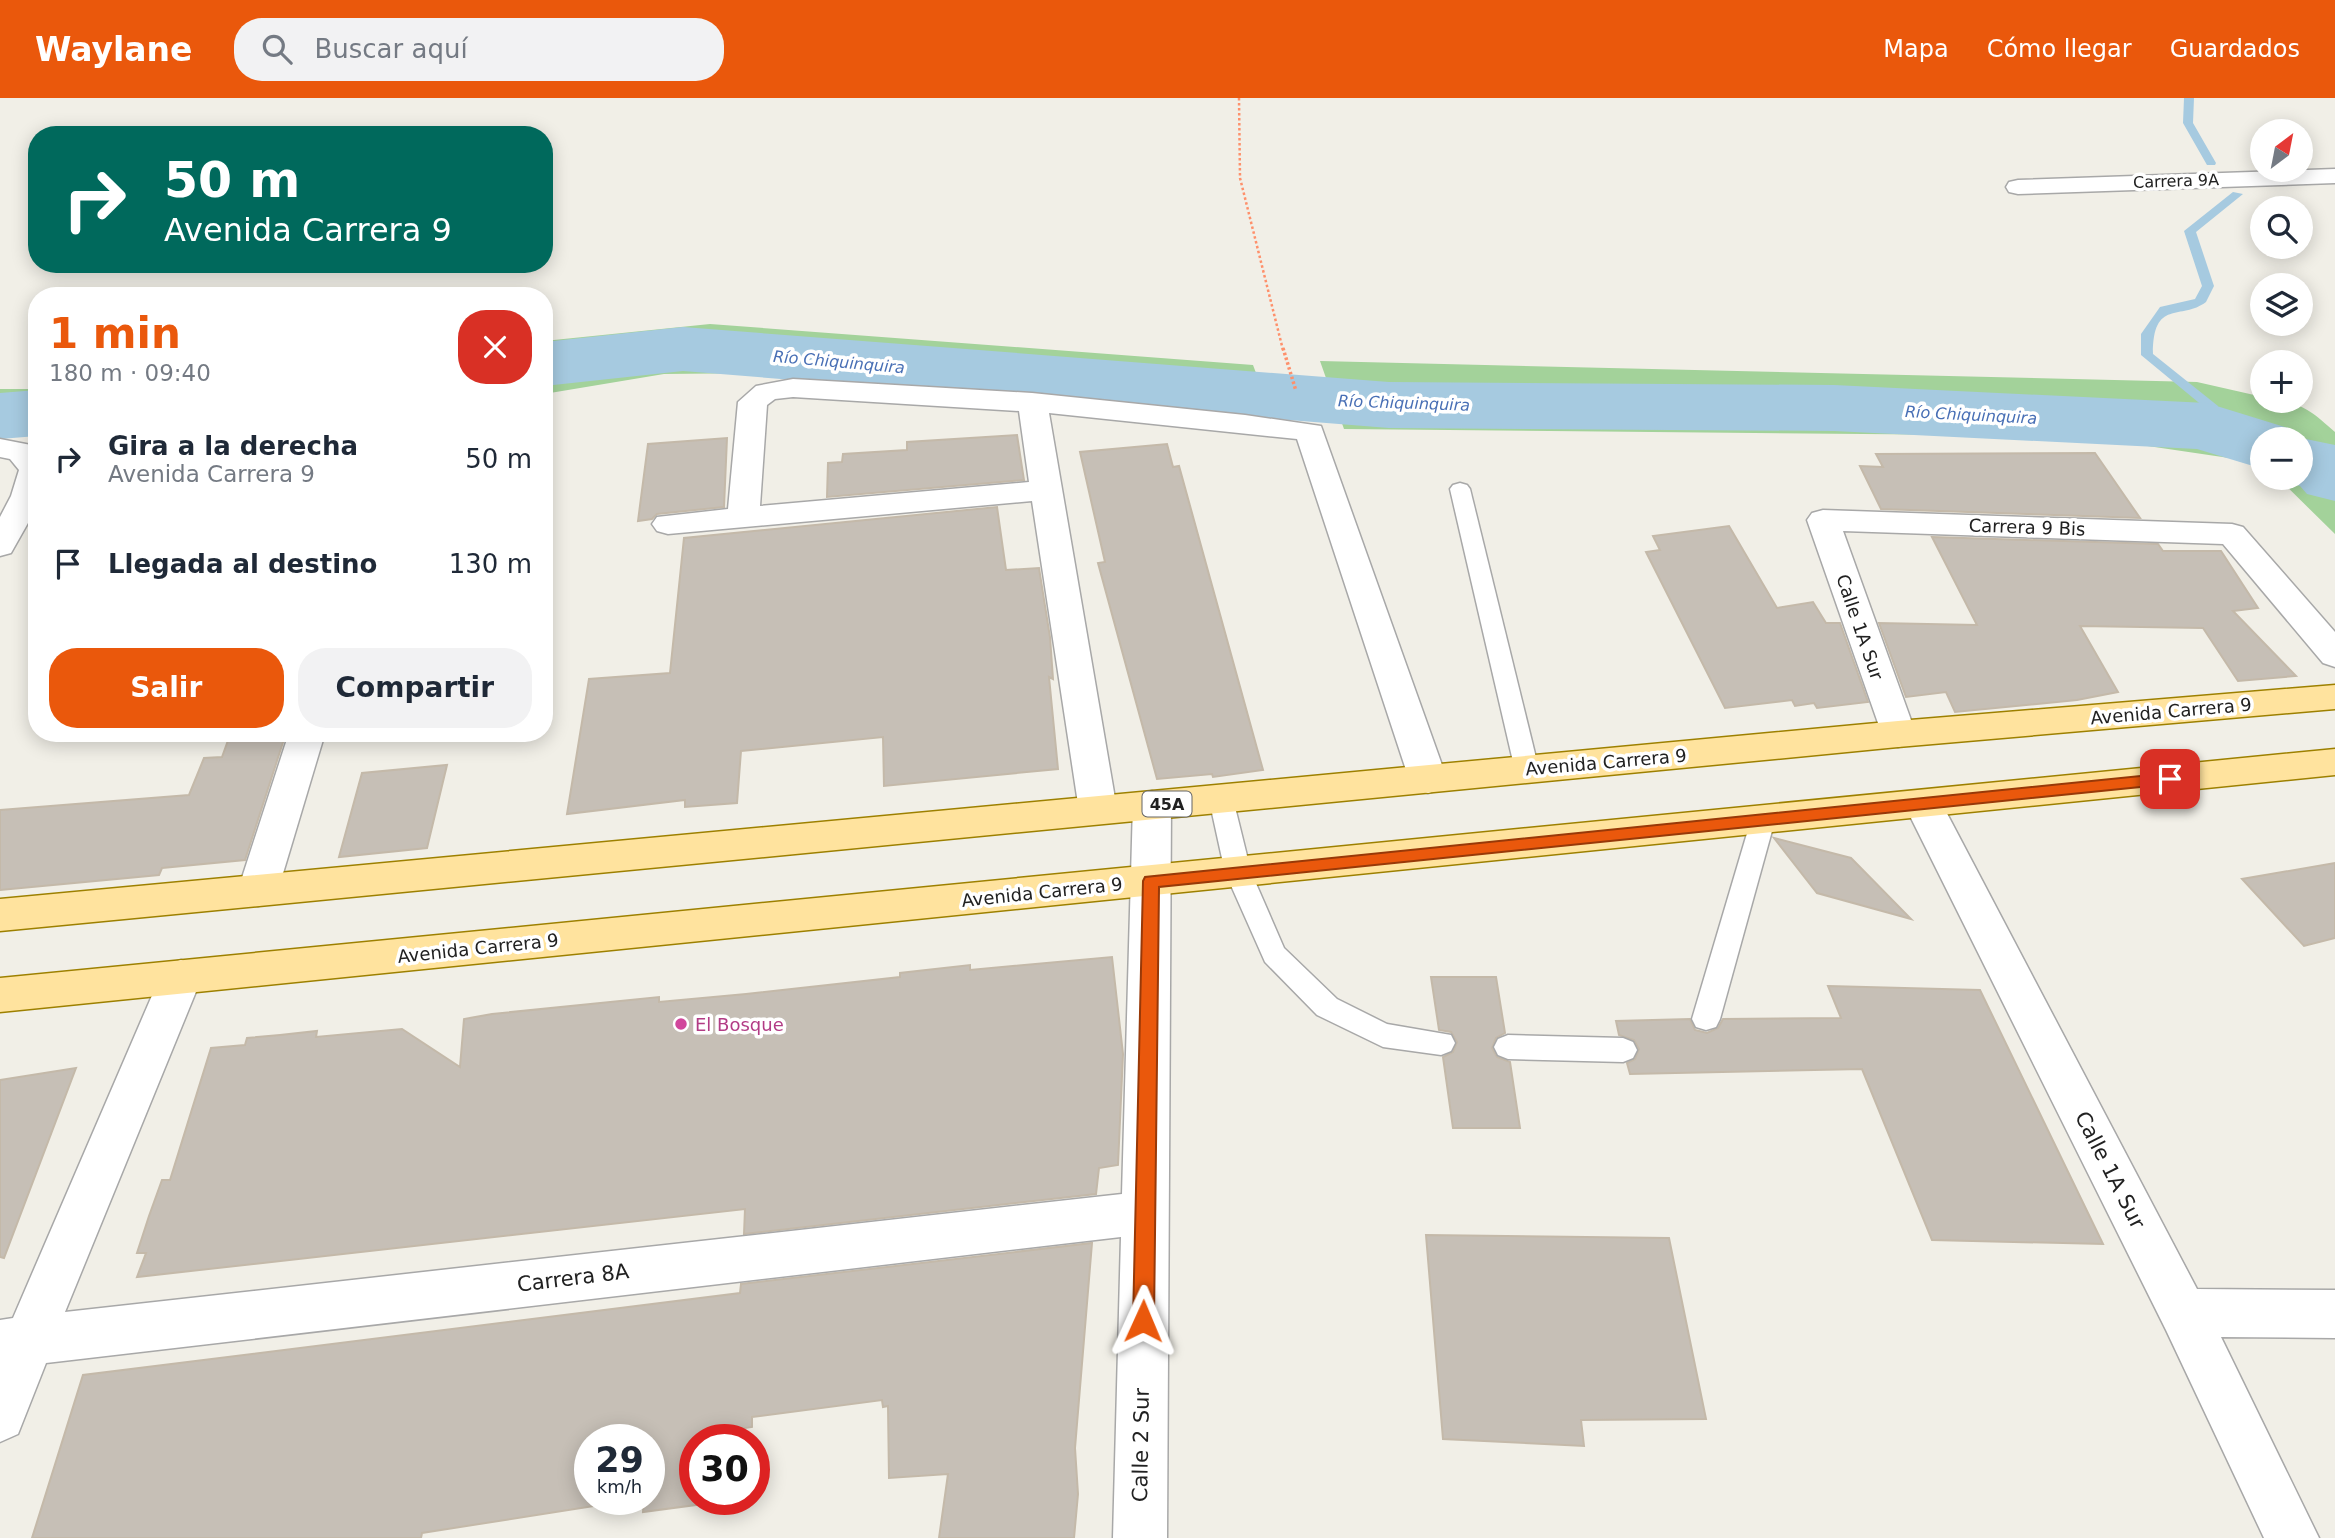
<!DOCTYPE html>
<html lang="es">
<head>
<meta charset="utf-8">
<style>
	:root { --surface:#fff; --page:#f2f2f3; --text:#1f2937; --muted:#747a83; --accent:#ea580c }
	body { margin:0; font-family:"DejaVu Sans",sans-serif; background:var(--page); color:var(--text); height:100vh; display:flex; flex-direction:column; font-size:26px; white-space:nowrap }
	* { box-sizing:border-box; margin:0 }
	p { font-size:23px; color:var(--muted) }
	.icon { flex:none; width:38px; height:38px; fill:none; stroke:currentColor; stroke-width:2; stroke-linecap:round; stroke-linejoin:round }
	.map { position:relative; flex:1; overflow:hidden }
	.drawer { position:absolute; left:28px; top:189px; width:525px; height:455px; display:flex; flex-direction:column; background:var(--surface); border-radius:28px; box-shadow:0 4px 18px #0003 }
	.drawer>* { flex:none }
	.top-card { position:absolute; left:28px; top:28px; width:525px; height:147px; border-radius:28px; box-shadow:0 4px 18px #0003; background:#00695c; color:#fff; overflow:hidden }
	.needle { width:46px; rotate:32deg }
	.fabs { position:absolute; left:2250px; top:21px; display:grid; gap:14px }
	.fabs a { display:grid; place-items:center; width:63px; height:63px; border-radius:50%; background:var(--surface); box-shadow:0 4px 18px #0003; font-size:35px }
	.speed { position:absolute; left:574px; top:1326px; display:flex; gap:14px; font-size:35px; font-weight:700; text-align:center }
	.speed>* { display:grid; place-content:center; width:91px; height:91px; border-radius:50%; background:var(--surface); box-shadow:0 4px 18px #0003; line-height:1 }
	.speed small { font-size:18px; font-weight:400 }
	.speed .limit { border:10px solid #d22; background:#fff; color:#111 }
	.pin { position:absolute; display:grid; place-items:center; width:60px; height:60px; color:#fff; margin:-30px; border-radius:14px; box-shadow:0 4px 10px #0006 }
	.me { position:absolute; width:77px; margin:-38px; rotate:1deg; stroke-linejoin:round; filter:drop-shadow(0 0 5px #0008) }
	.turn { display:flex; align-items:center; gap:24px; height:147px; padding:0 21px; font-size:32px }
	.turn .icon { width:91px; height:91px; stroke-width:2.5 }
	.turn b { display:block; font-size:49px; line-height:60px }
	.round { display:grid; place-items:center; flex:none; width:74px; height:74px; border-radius:28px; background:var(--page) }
	.head { display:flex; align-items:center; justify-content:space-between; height:119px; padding:0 21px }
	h1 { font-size:42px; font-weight:600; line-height:52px; color:var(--accent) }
	.button { display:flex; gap:14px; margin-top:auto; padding:14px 21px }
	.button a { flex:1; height:80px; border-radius:28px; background:var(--accent); color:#fff; font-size:28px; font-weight:600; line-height:80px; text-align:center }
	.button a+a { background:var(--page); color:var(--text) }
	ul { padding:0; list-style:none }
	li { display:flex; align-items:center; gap:21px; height:105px; padding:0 21px }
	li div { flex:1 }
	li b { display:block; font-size:26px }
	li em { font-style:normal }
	header { display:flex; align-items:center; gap:42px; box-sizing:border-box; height:98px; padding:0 35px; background:var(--accent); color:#fff }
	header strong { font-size:33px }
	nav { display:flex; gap:38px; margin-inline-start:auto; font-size:24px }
	.search { width:490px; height:63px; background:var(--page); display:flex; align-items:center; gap:18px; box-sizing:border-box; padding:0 24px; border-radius:28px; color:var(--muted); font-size:26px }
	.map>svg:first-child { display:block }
	.forest { fill:#a3d29a }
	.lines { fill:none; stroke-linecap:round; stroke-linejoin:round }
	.stream { fill:#a6cae0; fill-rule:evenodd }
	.river { fill:#a6cae0; fill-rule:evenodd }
	.building { fill:#c6bfb6; stroke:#c4b9a9; stroke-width:2 }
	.service-casing { stroke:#a8a8a8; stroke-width:3 }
	.minor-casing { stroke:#a8a8a8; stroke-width:3 }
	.primary-casing { stroke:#9d8000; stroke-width:3 }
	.path-far1 { stroke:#fe906b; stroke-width:2.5; stroke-dasharray:2.5 2.5; stroke-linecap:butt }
	.path { stroke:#fe906b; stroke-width:3.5; stroke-dasharray:2.5 2.5; stroke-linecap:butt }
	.service { fill:#fff; fill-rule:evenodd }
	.minor { fill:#fff; fill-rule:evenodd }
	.primary { fill:#ffe39e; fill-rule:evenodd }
	.route { fill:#ea580c; stroke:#983908; stroke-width:2 }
	.hotel-dot { fill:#d1479c; stroke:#fff; stroke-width:2.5 }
	.labels { text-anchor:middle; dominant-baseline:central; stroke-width:7; stroke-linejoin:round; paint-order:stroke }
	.far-street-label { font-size:16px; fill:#212121; stroke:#fff }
	.far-water-label { font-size:16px; font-style:italic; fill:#486fb5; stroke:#fff }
	.shield { fill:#fff; stroke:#646464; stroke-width:2 }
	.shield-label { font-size:16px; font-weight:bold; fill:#212121 }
	.street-label { font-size:18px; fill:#212121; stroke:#fff }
	.hotel-label { font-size:18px; fill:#b23c85; stroke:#fff; text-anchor:start }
	.near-street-label { font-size:21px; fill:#212121; stroke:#fff }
</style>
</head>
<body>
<header>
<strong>Waylane</strong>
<div class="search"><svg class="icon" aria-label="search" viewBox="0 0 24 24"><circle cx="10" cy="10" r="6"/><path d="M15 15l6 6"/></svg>Buscar aquí</div>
<nav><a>Mapa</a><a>Cómo llegar</a><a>Guardados</a></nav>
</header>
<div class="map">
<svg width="2335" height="1440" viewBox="0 0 2335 1440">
	<rect width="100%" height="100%" fill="#f1efe7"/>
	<g class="forest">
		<path d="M710,226l543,41 18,48 -499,-40 -108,1 -120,20v-53z"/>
		<path d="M1320,263l877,21 66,15v4c37,0 45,7 72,31v102l-57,-56h23v-39h-38v24l-183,-27 -736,-7z"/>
		<path d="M0,291h37v45l-37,-2z"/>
	</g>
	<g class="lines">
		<g class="stream">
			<path d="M2184,0h10l-1,25 23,40 -1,2h-8l-24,-42z"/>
			<path d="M2233,94l10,2 -47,38 18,54 -8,16c-25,19 -53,-4 -53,52l65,52 -4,20 -7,4 -7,-4 4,-19 -63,-52v-21l19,-27 35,-8 7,-13 -18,-55z"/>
		</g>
		<g class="river">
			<path d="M683,229l706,55 445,3 373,18 84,26 5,8 39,8v56l-28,-7 -7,-8 -24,-8h25v-39h-38v30l-66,-20 -363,-18 -445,-3 -706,-57 -139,15v-44z"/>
			<path d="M37,292v46l-37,3v-46z"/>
		</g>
	</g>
	<g class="building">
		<path d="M1017,337l7,45 -197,17 1,-34 14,-1 1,-8 64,-4v-8z"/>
		<path d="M727,340l-3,69 -67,7 -5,5 -14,2 10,-77z"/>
		<path d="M1167,346l6,23 6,-1 84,304 -50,7 -1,-3 -55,5 -59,-216 7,-1 -25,-110z"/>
		<path d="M2095,355l45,65 -259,-9 -21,-43 23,1 -7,-13z"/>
		<path d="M997,409l9,63 33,-2 11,69 3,42 -4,-2 9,92 -174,17 -1,-49 -142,14 -4,52 -52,4v-7l-118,14 22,-135 81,-6 14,-135z"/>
		<path d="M1729,428l48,82 36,-6 13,21h14l28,79 -51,6 -3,-5 -19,3 -3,-6 -67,8 -79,-156 14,-2 -7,-14z"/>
		<path d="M1932,439l226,7 5,7h58l37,57 -25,3 63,65 -58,5 -35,-53 -123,-2 38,66 -41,8 -122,12 -9,-20 -40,5 -27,-74 98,2z"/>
		<path d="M252,635h34l-41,127 -83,8 -3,7 -159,15v-80l189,-15 15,-37 18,-1 8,-22z"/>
		<path d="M447,667l-20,83 -88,9 23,-84z"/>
		<path d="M1774,740l77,20 60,61 -94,-26z"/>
		<path d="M2335,765v75l-31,8 -62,-67z"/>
		<path d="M1112,859l11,97 -5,111 -19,3 -3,26 -352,40 1,-25 -608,68 9,-24h-9l12,-37 13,-36h8l41,-132 34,-3 2,-7 33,-3 37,-4 -1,6 86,-8 58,38 4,-48 28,-5 167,-17v5l87,-8 154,-17v-4l70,-8v5z"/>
		<path d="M1431,879h65l9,56 -9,5 -4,10 5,9 13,5 10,66h-67l-10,-71 10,-5 4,-10 -6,-10 -12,-2z"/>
		<path d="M1828,888l152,4 123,254 -171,-4 -70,-171 -232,5 -3,-11 8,-4 4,-10 -5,-9 -15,-5 -3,-14 74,-2 5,11 12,3 11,-5 5,-9 118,-1z"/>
		<path d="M76,970l-72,190 -4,-1v-177z"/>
		<path d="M1426,1137l243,3 37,181 -125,1 3,26 -141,-7z"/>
		<path d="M1092,1145l-17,205 3,46 -4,44h-135l9,-64 -59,4 -1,-72 -5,1 -1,-7 -130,17v10l-33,5v8h-24v60h23v2l-75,10 1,-12h5v-60h-59v60h42l-210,33 -1,5h-389l51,-163 657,-82 1,-9z"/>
	</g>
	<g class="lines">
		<defs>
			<g id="service">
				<path d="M1460,385l7,2 3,4 69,281 -4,6 -8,3 -8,-3 -4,-6 -65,-281 3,-4z"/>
				<path d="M1221,692l9,3 3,6 18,73 33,76 53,51 50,25 64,11 4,8 -4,8 -10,4 -58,-8 -66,-32 -52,-53 -40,-90 -16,-73 3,-6z"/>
				<path d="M1763,713l9,3 3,6 -55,199 -4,8 -10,3 -10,-3 -4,-8 59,-199 3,-6z"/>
				<path d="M1508,937l115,3 10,4 4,8 -4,8 -10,4 -115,-3 -10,-4 -4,-8 4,-8z"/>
			</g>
			<g id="minor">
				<path d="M2335,71v14l-317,11 -9,-2 -3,-5 3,-5 9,-2z"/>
				<path d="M793,281l239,14 213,22 76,11 126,353 -6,10 -13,4 -13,-4 -6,-10 -112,-340 -248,-26 68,397 -5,10 -14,4 -14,-4 -5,-10 -47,-309 -364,33 -11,-3 -5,-7 5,-7 71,-8 10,-107 18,-16zM793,299l226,14 10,71 -269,24 7,-101 8,-6z"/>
				<path d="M0,341l31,6 6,7v55l-26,46 -11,3v-39l11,-21 8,-26 -9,-11 -10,-2z"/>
				<path d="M1823,412l409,14 11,3 92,105v35l-12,-4 -100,-119 -380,-13 73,203 -5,9 -13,4 -13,-4 -78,-223 5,-7z"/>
				<path d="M289,635h36l-47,157 -6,11 -14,5 -14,-5 -6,-11z"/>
				<path d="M1923,692l14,4 5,10 255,485 138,1v48l-114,-1 98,201h-55l-98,-208 -262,-526 5,-10z"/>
				<path d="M1152,693l14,4 5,10 -4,733h-54l8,-301 -1075,126 -28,71 -18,8v-122l13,-2 147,-341 6,-12 15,-5 15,5 6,12 -137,335 1057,-118 11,-389 5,-10z"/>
			</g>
			<g id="primary">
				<path d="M2335,587v24l-437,38 -1898,184v-32l1898,-178z"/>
				<path d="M2335,651v26l-2335,237v-34z"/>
			</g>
		</defs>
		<use href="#service" class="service-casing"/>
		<use href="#minor" class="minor-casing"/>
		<use href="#primary" class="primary-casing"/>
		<path class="path-far1" d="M1239,0l1,80 43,172"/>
		<path class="path" d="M1283,250l13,43"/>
		<use href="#service" class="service"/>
		<use href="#minor" class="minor"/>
		<use href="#primary" class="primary"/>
	</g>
	<path class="route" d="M2170,675l8,6 -8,5 -1011,103 -5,434 -3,7 -8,3 -7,-3 -3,-7 10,-440 2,-4z"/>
	<circle class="hotel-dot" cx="681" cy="926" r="7"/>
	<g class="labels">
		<g class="far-street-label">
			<text transform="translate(2176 83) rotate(-2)">Carrera 9A</text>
		</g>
		<g class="far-water-label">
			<text transform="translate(839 264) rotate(5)">Río Chiquinquira</text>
			<text transform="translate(1404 305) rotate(2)">Río Chiquinquira</text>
			<text transform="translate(1971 317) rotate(3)">Río Chiquinquira</text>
		</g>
		<rect class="shield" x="1142.5" y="693.5" width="49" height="25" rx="5"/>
		<g class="shield-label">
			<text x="1167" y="706">45A</text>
		</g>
		<g class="street-label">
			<text transform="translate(2027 429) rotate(2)">Carrera 9 Bis</text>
			<text transform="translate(1860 529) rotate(71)">Calle 1A Sur</text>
			<text transform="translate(2171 613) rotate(-5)">Avenida Carrera 9</text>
			<text transform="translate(1606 664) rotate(-5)">Avenida Carrera 9</text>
			<text transform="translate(1042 794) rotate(-6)">Avenida Carrera 9</text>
			<text transform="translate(478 850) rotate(-6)">Avenida Carrera 9</text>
		</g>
		<g class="hotel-label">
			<text x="695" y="926">El Bosque</text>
		</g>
		<g class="near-street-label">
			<text transform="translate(2110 1072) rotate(63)">Calle 1A Sur</text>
			<text transform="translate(573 1180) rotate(-7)">Carrera 8A</text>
			<text transform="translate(1141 1347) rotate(-89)">Calle 2 Sur</text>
		</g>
	</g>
</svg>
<div class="fabs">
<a><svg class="needle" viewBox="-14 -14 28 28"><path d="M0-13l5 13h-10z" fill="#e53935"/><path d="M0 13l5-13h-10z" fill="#747a83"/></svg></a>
<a><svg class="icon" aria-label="search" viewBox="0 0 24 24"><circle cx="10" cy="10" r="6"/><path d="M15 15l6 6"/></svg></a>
<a><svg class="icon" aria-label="layers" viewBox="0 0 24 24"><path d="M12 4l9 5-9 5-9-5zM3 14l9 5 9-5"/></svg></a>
<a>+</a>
<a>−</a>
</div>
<div class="speed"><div>29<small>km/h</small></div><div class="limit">30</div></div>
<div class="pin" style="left:2170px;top:681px;background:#d93025"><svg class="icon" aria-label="arrive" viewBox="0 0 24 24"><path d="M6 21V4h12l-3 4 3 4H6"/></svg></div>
<svg class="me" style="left:1143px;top:1223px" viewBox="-20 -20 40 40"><path d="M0-17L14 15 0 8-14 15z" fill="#ea580c" stroke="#fff" stroke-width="4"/></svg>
<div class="top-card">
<div class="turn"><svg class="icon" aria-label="right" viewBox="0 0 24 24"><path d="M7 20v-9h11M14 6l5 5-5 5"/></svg><div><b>50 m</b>Avenida Carrera 9</div></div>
</div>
<section class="drawer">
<div class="head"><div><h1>1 min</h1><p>180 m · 09:40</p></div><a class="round" style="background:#d93025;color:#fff"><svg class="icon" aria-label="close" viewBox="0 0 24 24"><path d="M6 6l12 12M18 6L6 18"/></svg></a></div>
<ul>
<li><svg class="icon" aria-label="right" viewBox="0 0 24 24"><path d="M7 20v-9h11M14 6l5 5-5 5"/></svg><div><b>Gira a la derecha</b><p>Avenida Carrera 9</p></div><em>50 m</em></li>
<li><svg class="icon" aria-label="arrive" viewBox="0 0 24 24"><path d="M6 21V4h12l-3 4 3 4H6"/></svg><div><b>Llegada al destino</b></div><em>130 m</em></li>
</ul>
<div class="button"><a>Salir</a><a>Compartir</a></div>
</section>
</div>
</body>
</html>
